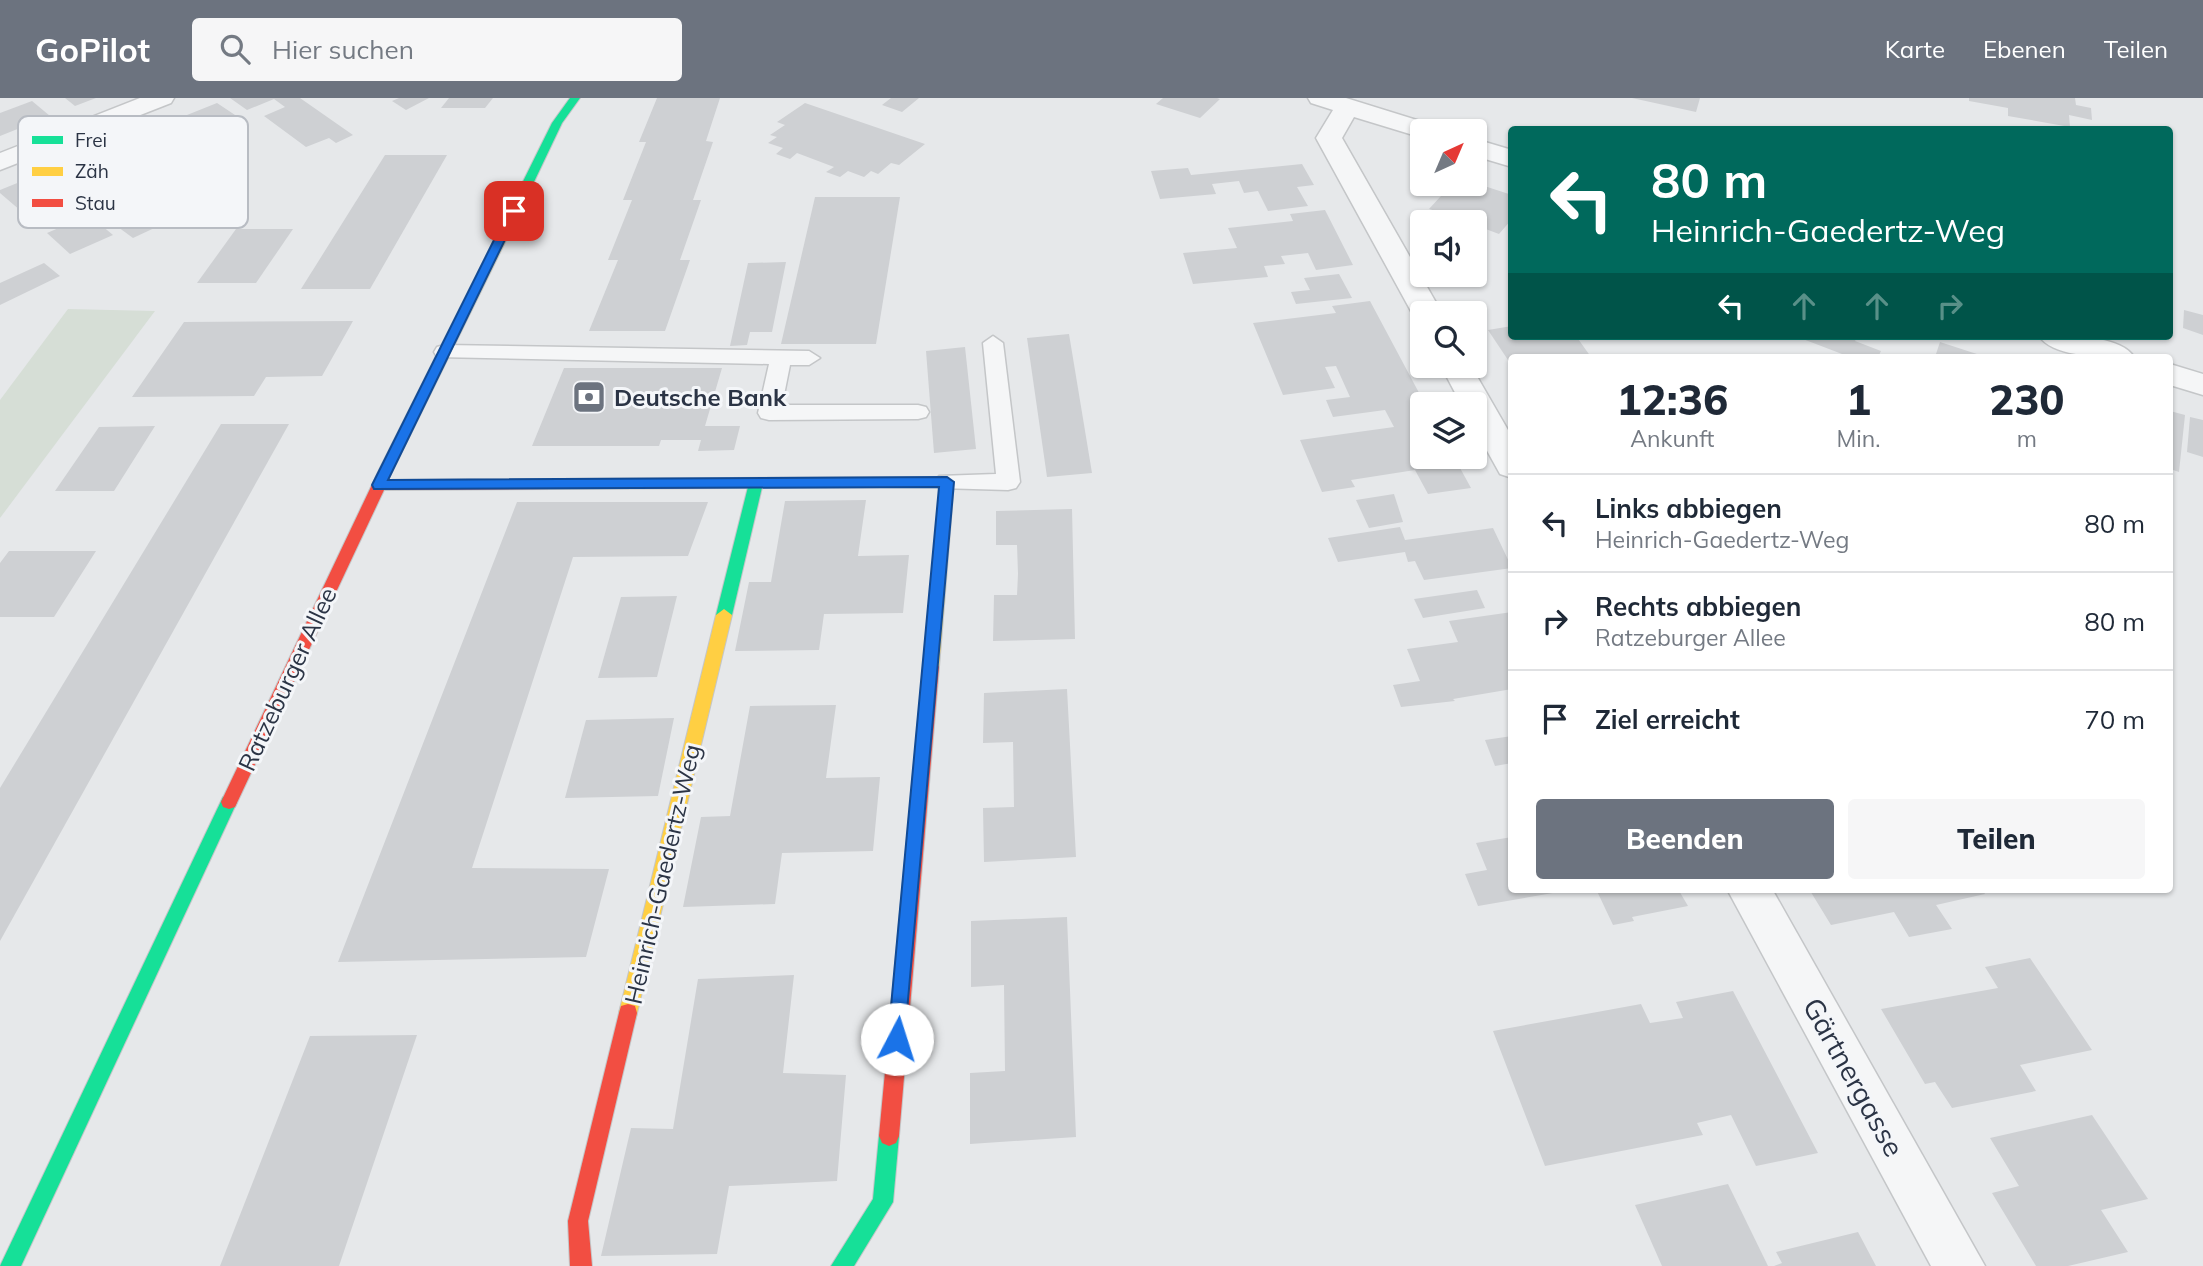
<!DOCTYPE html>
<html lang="de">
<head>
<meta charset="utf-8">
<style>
	:root { --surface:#fff; --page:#f6f6f7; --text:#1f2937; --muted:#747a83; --line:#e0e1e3; --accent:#6c737f }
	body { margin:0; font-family:Mulish,sans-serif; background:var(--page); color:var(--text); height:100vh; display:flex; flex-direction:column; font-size:26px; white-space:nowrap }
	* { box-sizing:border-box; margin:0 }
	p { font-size:23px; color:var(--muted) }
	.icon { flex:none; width:38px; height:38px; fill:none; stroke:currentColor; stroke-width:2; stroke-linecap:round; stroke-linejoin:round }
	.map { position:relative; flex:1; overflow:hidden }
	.sheet { position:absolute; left:1508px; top:256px; width:665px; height:539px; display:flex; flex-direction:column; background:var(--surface); border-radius:7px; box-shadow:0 2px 5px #0004 }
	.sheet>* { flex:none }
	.hud { position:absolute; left:1508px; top:28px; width:665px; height:214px; border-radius:7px; box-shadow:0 2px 5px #0004; background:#00695c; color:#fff; overflow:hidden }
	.needle { width:46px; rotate:44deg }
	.controls { position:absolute; left:1410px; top:21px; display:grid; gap:14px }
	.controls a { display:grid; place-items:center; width:77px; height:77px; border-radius:7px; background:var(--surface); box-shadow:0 2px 5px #0004; font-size:35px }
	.pin { position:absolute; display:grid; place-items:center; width:60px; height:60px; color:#fff; margin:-30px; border-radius:14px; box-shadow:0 4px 10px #0006 }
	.me { position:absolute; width:77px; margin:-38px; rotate:5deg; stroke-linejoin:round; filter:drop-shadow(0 0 5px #0008) }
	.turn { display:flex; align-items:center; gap:24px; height:147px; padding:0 28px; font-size:32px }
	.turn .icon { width:91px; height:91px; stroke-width:2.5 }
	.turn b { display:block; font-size:49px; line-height:60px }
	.lanes { display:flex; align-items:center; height:66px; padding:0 28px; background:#0003; justify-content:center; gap:35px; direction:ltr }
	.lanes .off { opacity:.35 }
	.eta { display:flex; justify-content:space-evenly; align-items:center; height:119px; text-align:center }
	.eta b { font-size:42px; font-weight:800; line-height:49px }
	.primary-button { display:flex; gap:14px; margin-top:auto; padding:14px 28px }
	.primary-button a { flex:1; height:80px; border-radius:7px; background:var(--accent); color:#fff; font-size:28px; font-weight:800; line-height:80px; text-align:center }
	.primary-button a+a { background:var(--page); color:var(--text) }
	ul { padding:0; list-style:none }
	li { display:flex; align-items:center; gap:21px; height:98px; padding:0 28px; border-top:2px solid var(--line) }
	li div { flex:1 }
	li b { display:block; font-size:26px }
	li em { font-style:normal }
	header { display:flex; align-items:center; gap:42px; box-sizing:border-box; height:98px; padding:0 35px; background:var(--accent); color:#fff }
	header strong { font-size:33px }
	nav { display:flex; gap:38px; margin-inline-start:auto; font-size:24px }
	.search { width:490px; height:63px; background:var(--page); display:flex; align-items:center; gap:18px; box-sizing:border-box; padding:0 24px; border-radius:7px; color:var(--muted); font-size:26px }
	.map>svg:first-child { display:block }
	.green { fill:#d6ded6 }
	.building { fill:#ced0d3 }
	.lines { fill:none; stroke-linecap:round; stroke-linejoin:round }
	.lane-casing { stroke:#c4c6c8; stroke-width:3 }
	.street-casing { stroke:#c4c6c8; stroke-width:3 }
	.fast-casing { stroke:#c4c6c8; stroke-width:2 }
	.slow-casing { stroke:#c4c6c8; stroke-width:2 }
	.jam-casing { stroke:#c4c6c8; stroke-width:2 }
	.lane { fill:#f5f6f7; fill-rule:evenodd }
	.street { fill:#f5f6f7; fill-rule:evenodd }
	.fast { fill:#16e098; fill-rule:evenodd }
	.slow { fill:#ffcf43; fill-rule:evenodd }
	.jam { fill:#f24e42; fill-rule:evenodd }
	.route { fill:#1a73e8; stroke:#114b97; stroke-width:2 }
	.labels { text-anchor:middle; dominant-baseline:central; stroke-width:6; stroke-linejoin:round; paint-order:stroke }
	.poi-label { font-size:24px; font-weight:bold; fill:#2b3445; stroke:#f4f6f9; text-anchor:start }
	.street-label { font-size:24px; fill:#2b3445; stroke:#f4f6f9 }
	.near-street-label { font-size:28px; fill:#2b3445; stroke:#f4f6f9 }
	.key { fill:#f4f6f9; stroke:#b8bcc3; stroke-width:2 }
	.key-label { font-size:19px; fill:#2b3445 }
</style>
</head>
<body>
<header>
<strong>GoPilot</strong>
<div class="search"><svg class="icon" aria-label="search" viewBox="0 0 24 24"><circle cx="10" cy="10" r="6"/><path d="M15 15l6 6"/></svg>Hier suchen</div>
<nav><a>Karte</a><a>Ebenen</a><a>Teilen</a></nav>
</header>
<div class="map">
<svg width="2203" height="1168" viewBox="0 0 2203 1168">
	<rect width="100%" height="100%" fill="#e6e8ea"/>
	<path class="green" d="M68,211l87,2 -155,207v-118z"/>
	<g class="building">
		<path d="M65,0h31l-21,8z"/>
		<path d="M230,0h70l53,37 -17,8 -7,-5 -23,9 -42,-31 21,-9 -11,-8 -27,11z"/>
		<path d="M399,0h30l-23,12 -14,-9z"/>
		<path d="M449,0h44l-8,10h-44z"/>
		<path d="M657,0h63l-14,43 7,1 -20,58h8l-21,60h10l-25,71h-76l29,-71h-10l24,-60h-9l23,-58h-7z"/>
		<path d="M891,0h28l-17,14 -20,-7z"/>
		<path d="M1163,0h54l3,1 -20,19 -44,-14z"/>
		<path d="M1632,0h68l-4,14z"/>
		<path d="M1969,0h106l1,7 15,3 1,12 -23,-5 1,12 -62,-11v-8l-39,-7z"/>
		<path d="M32,3l18,15 -50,20v-23z"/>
		<path d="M217,5l21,14 -35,15 -21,-15z"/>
		<path d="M805,5l120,41 -26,21 -8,-2 -13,11 -7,-3 -7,6 -16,-6 -8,6 -14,-5 8,-5 -37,-14 -7,6 -14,-5 7,-6 -15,-5 9,-6 -7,-2 15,-10 -8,-3z"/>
		<path d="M385,57h62l-77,134h-69z"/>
		<path d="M79,60l24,19 -82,34 -21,-18v-3z"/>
		<path d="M1302,66l12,21 -17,2 11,19 -40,5 -10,-20 -14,2 -5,-12 -27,3 4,10 -56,5 -9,-28 37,-3 3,7z"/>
		<path d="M1475,85l37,12v24l-13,15 -24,-9v-3l-46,-13 23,-25z"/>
		<path d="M182,87l26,18 -75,35 -26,-19z"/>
		<path d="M815,99h85l-24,147h-95z"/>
		<path d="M1325,112l28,55 -37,5 -8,-17 -27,3 4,8 -21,2 4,11 -75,7 -10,-31 54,-5 -9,-20 65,-7 -3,-7z"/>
		<path d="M89,117l24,20 -43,19 -23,-21z"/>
		<path d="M236,131h57l-37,54h-59z"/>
		<path d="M786,164l-14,70h-22l-3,13 -17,1 18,-83z"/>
		<path d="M44,165l16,13 -60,29v-22z"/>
		<path d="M1339,176l13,24 -56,6 -5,-12 19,-2 -6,-12z"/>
		<path d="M1370,203l55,103 -2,53h31l17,31 -43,6 -13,-24 -64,10 4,7 -33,5 -22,-52 94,-13 -9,-17 -52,7 -7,-17 24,-3 -14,-31 -11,1 10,21 -52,7 -30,-72 83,-10 -4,-7z"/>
		<path d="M2184,212l19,5v20l-20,-7z"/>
		<path d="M353,223l-31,55 -56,1 -12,19 -122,1 52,-75z"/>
		<path d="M1512,228v10h64l15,21h-79v9l-24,-36z"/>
		<path d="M1069,236l23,139 -45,4 -20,-139z"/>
		<path d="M1795,238h63l-3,5 26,10 -3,6h-38l2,-3z"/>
		<path d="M1940,244l43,14v1h-48z"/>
		<path d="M965,249l11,102 -42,4 -8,-102z"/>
		<path d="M564,270h158l-17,58h35l-6,24 -36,1 3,-11h-40l-2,6h-127z"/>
		<path d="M2170,313l15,4 -6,57 -9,-3z"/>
		<path d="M2190,319l13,3v37l-16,-5z"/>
		<path d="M221,326h68l-289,517v-153z"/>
		<path d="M155,328l-41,65h-59l44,-64z"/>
		<path d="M1394,396l9,28 -34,6 -13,-28z"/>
		<path d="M866,402l-8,56 51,-1 -6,58 -79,1 -5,36 -84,1 14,-69h22l14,-81z"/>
		<path d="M517,404h191l-20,54 -115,1 -101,311 137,1 -23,88 -248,5z"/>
		<path d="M1072,411l3,130 -82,2 1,-46h23l1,-21 -1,-29h-21v-34z"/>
		<path d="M1400,429l5,13 88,-12 19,40 -88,12 -9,-19 -7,1 -3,-10 -67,10 -10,-24z"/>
		<path d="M9,453h87l-42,66h-54v-54z"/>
		<path d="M1477,492l8,18 -62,10 -9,-19z"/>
		<path d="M677,498l-20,81 -59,1 23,-81z"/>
		<path d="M1512,514v77l-59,10 2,2 -54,6 -8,-22 27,-4 -13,-32 51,-7 -9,-21z"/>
		<path d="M1067,591l9,168 -92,5 -1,-54 31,-1 -1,-65 -30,1 1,-50z"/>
		<path d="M836,607l-10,73 54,-1 -7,74 -91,2 -7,51 -92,3 18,-90 29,-1 20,-110z"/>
		<path d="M674,620l-16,78 -93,2 21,-78z"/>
		<path d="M1512,638v27l-17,3 -10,-26z"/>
		<path d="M1512,739v52l58,1 -92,16 -13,-32 22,-4 -11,-27z"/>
		<path d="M1596,791h82l10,17 -56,11 2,4 -21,4z"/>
		<path d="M1809,791h173l3,5 -49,11 16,24 -43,8 -15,-25 -63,13z"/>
		<path d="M1067,819l9,220 -106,7v-71l35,-2 -1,-86 -33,2v-66z"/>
		<path d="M2030,860l62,92 -72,15 16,26 -84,17 -17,-26 -10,2 -44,-75 117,-21 -13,-21z"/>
		<path d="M794,877l-11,98 63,2 -9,106 -108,5 -12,68 -116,2 30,-128 42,1 25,-150z"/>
		<path d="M1733,893l85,162 -62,13 -25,-51 -34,8 6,12 -158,31 -52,-135 148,-27 9,19 33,-5 -7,-16z"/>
		<path d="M417,937l-78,231h-119l90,-230z"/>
		<path d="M2092,1017l56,84 -47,11 27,42 -60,14h-32l-44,-73 27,-7 -29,-48z"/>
		<path d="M1728,1086l40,82h-106l-27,-61z"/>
		<path d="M1858,1134l18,34h-102l8,-3 -6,-11z"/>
	</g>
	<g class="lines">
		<defs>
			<g id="lane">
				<path d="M993,238l10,7 17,139 -4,6 -8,2 -69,-2 -4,-6 4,-6 57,-2 -13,-131z"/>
				<path d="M444,247l365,6 11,7 -11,7h-19l-8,40h136l8,2 3,5 -3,5 -8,2 -149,1 -8,-2 -3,-5 11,-49 -332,-7 -3,-5 3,-5z"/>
			</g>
			<g id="street">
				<path d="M140,0h34l-3,5 -171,67v-17z"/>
				<path d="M1308,0h38l90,28 4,5h-17v7l-69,-21 -12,21 100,175h-19v8l-7,-1 -4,-7 -96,-175 17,-28 -22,-7z"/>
				<path d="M1475,41l37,11v17l-37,-11z"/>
				<path d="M2039,238c25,0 81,-2 95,21 -25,0 -80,2 -95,-21z"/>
				<path d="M2170,266l33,10v21l-33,-10z"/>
				<path d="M1441,268h30l41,71v41l-12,-4 -25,-45v-25h-14z"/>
				<path d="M1727,791h45l213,377h-54z"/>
			</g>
			<g id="fast">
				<path d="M570,0h10l-18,25 -50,105 -10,2 -2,-2 52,-105z"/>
				<path d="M756,380l7,5 -31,132 -8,6 -8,-6 33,-132z"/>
				<path d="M229,697l6,2 2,5 -216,464h-21l223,-469z"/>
				<path d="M889,1028l7,3 3,7 -6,66 -39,64h-23l42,-67 6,-63 3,-7z"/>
			</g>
			<g id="slow">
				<path d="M506,127l6,3 -119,242 -7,5 -5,-2 -2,-3 121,-242z"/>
				<path d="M947,379l7,5 -15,185 -2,4h-12l-2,-4 17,-180 -210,1 -7,-5 7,-5z"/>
				<path d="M724,511l8,6 -95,398 -2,7 -7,2 -7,-2 -2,-7 97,-398z"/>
			</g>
			<g id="jam">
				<path d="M386,367l7,5 -5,10 342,-2 7,5 -7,5 -346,2 -149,317 -6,2 -6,-2 -2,-5 158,-332z"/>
				<path d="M931,563l6,2 2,4 -40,469 -3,7 -7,3 -7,-3 -3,-7 44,-469 2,-4z"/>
				<path d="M628,906l7,2 2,7 -49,208 4,45h-22l-2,-45 51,-208 2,-7z"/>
			</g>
		</defs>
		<use href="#lane" class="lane-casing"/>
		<use href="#street" class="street-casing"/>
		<use href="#fast" class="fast-casing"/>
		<use href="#slow" class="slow-casing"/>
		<use href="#jam" class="jam-casing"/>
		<use href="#lane" class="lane"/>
		<use href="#street" class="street"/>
		<use href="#fast" class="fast"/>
		<use href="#slow" class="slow"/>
		<use href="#jam" class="jam"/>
	</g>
	<path class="route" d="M510,110l9,3 -131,269 559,-3 7,5 -50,563 -7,3 -7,-3 -2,-6 51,-552 -565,2 -2,-4z"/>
	<defs>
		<symbol id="bank-square" viewBox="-11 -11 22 22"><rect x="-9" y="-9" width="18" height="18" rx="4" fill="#6c737f" stroke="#f4f6f9"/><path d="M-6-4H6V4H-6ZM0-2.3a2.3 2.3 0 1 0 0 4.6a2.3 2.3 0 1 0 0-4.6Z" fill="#fff"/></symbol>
	</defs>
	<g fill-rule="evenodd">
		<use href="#bank-square" x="570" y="280" width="38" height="38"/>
	</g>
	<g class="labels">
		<g class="poi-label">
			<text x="614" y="299">Deutsche Bank</text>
		</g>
		<g class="street-label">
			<text transform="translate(287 581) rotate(-65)">Ratzeburger Allee</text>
			<text transform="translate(662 776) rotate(-77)">Heinrich-Gaedertz-Weg</text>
		</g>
		<g class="near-street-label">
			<text transform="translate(1854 979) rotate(61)">Gärtnergasse</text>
		</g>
	</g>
	<rect x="18" y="18" width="230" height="112" rx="10" class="key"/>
	<rect x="32" y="38" width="31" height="8" fill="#16e098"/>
	<rect x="32" y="69" width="31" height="9" fill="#ffcf43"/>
	<rect x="32" y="101" width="31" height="8" fill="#f24e42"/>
	<g class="key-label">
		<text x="75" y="49">Frei</text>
		<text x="75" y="80">Zäh</text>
		<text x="75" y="112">Stau</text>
	</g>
</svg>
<div class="controls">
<a><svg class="needle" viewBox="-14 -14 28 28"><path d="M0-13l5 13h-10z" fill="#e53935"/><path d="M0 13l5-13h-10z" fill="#747a83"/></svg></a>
<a><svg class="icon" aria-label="sound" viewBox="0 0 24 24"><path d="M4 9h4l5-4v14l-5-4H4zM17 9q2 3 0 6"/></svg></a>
<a><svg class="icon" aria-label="search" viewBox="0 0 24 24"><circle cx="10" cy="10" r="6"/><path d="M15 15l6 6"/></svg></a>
<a><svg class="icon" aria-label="layers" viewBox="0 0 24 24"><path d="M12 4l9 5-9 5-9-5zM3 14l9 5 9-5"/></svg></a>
</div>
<div class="pin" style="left:514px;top:113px;background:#d93025"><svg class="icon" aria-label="arrive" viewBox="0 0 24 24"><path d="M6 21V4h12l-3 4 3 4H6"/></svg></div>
<svg class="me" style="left:897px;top:941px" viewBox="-20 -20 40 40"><circle r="19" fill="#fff"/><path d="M0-13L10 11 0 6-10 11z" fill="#1a73e8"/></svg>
<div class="hud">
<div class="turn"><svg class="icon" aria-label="left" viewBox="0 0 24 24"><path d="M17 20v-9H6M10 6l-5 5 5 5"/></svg><div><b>80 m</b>Heinrich-Gaedertz-Weg</div></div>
<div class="lanes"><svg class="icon" aria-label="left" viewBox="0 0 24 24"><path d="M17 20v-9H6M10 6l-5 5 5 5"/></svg><svg class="icon off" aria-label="ahead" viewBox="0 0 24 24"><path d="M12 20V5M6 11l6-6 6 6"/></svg><svg class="icon off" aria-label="ahead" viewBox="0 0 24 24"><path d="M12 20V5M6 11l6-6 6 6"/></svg><svg class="icon off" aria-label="right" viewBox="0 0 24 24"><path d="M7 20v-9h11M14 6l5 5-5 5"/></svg></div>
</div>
<section class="sheet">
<div class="eta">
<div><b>12:36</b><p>Ankunft</p></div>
<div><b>1</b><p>Min.</p></div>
<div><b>230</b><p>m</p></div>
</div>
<ul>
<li><svg class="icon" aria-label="left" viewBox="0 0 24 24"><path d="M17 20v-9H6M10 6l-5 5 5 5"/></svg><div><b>Links abbiegen</b><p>Heinrich-Gaedertz-Weg</p></div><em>80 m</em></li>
<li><svg class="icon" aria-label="right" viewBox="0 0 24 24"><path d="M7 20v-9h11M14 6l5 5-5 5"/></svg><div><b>Rechts abbiegen</b><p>Ratzeburger Allee</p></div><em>80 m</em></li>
<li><svg class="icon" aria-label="arrive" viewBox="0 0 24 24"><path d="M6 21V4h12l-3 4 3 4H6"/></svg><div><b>Ziel erreicht</b></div><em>70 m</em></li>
</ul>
<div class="primary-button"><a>Beenden</a><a>Teilen</a></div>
</section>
</div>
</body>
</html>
